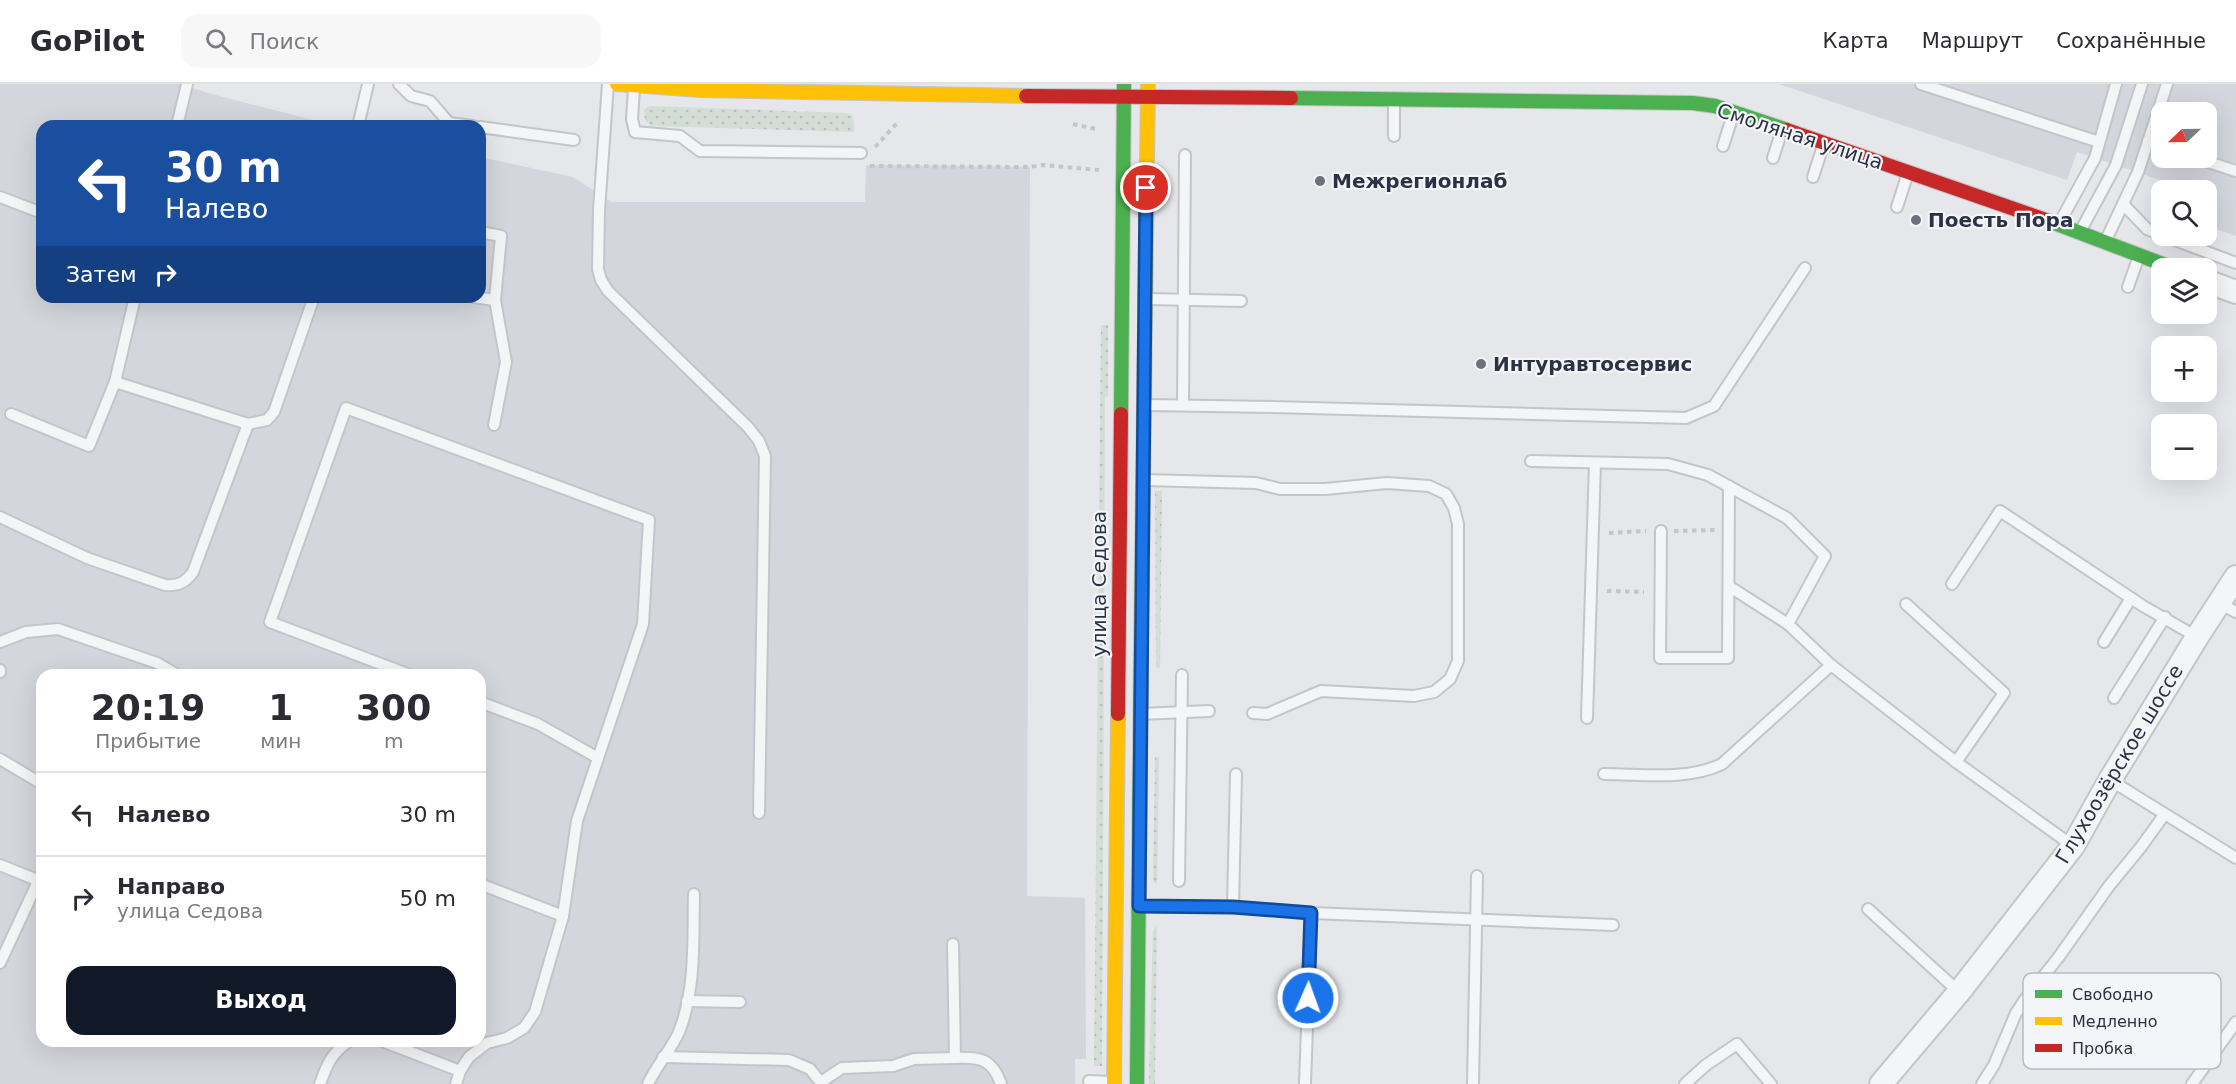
<!DOCTYPE html>
<html lang="ru">
<head>
<meta charset="utf-8">
<style>
	:root { --surface:#fff; --page:#f7f7f7; --text:#2b2b33; --muted:#7c7c81; --line:#e1e1e2; --accent:#111827 }
	body { margin:0; font-family:"DejaVu Sans",sans-serif; background:var(--page); color:var(--text); height:100vh; display:flex; flex-direction:column; font-size:22px; white-space:nowrap }
	* { box-sizing:border-box; margin:0 }
	p { font-size:20px; color:var(--muted) }
	.icon { flex:none; width:33px; height:33px; fill:none; stroke:currentColor; stroke-width:2; stroke-linecap:round; stroke-linejoin:round }
	.map { position:relative; flex:1; overflow:hidden }
	.details { position:absolute; left:36px; top:585px; width:450px; height:378px; display:flex; flex-direction:column; background:var(--surface); border-radius:18px; box-shadow:0 6px 24px #0002 }
	.details>* { flex:none }
	.banner { position:absolute; left:36px; top:36px; width:450px; height:183px; border-radius:18px; box-shadow:0 6px 24px #0002; background:#1a4fa0; color:#fff; overflow:hidden }
	.needle { width:39px; rotate:248deg }
	.controls { position:absolute; left:2151px; top:18px; display:grid; gap:12px }
	.controls a { display:grid; place-items:center; width:66px; height:66px; border-radius:12px; background:var(--surface); box-shadow:0 6px 24px #0002; font-size:30px }
	.pin { position:absolute; display:grid; place-items:center; width:51px; height:51px; color:#fff; margin:-26px; border:3px solid #fff; border-radius:50%; box-shadow:0 2px 6px #0007 }
	.me { position:absolute; width:66px; margin:-33px; rotate:2deg; stroke-linejoin:round; filter:drop-shadow(0 0 4px #0008) }
	.turn { display:flex; align-items:center; gap:21px; height:126px; padding:0 30px; font-size:27px }
	.turn .icon { width:78px; height:78px; stroke-width:2.5 }
	.turn b { display:block; font-size:42px; line-height:51px }
	.then { display:flex; align-items:center; height:57px; padding:0 30px; background:#0003; gap:12px; font-size:22px }
	.eta { display:flex; justify-content:space-evenly; align-items:center; height:102px; text-align:center }
	.eta b { font-size:36px; font-weight:700; line-height:42px }
	.button { display:flex; gap:12px; margin-top:auto; padding:12px 30px }
	.button a { flex:1; height:69px; border-radius:18px; background:var(--accent); color:#fff; font-size:24px; font-weight:700; line-height:69px; text-align:center }
	ul { padding:0; list-style:none }
	li { display:flex; align-items:center; gap:18px; height:84px; padding:0 30px; border-top:2px solid var(--line) }
	li div { flex:1 }
	li b { display:block; font-size:22px }
	li em { font-style:normal }
	header { display:flex; align-items:center; gap:36px; box-sizing:border-box; height:84px; padding:0 30px; background:var(--surface); border-bottom:2px solid var(--line) }
	header strong { font-size:28px }
	nav { display:flex; gap:33px; margin-inline-start:auto; font-size:21px }
	.search { width:420px; height:54px; background:var(--page); display:flex; align-items:center; gap:15px; box-sizing:border-box; padding:0 21px; border-radius:18px; color:var(--muted); font-size:22px }
	.map>svg:first-child { display:block }
	.built { fill:#d4d6dd; fill-rule:evenodd }
	.grass { fill:url(#grass-dots) }
	.lines { fill:none; stroke-linecap:round; stroke-linejoin:round }
	.lane-casing { stroke:#c3c5c8; stroke-width:14 }
	.street-casing { stroke:#c3c5c8; stroke-width:26 }
	.fast-casing { stroke:#c3c5c8; stroke-width:16 }
	.slow-casing { stroke:#c3c5c8; stroke-width:16 }
	.jam-casing { stroke:#c3c5c8; stroke-width:16 }
	.path { stroke:#c4c5c9; stroke-width:4; stroke-dasharray:4.5 4.5; stroke-linecap:butt }
	.lane { stroke:#f4f5f6; stroke-width:10 }
	.street { stroke:#f4f5f6; stroke-width:22 }
	.fast { stroke:#4caf50; stroke-width:14 }
	.slow { stroke:#ffc107; stroke-width:14 }
	.jam { stroke:#c62828; stroke-width:14 }
	.route-casing { stroke:#114b97; stroke-width:15 }
	.route { stroke:#1a73e8; stroke-width:10 }
	.poi-dot { fill:#6d717d; stroke:#f3f5f8; stroke-width:2 }
	.labels { text-anchor:middle; dominant-baseline:central; stroke-width:4.5; stroke-linejoin:round; paint-order:stroke }
	.street-label { font-size:20px; fill:#2c3243; stroke:#f3f5f8 }
	.poi-label { font-size:20px; font-weight:bold; fill:#2c3243; stroke:#f3f5f8; text-anchor:start }
	.key { fill:#f3f5f8; stroke:#b7bac2; stroke-width:1.5 }
	.key-label { font-size:16px; fill:#2c3243 }
</style>
</head>
<body>
<header>
<strong>GoPilot</strong>
<div class="search"><svg class="icon" aria-label="search" viewBox="0 0 24 24"><circle cx="10" cy="10" r="6"/><path d="M15 15l6 6"/></svg>Поиск</div>
<nav><a>Карта</a><a>Маршрут</a><a>Сохранённые</a></nav>
</header>
<div class="map">
<svg width="2236" height="1000" viewBox="0 0 2236 1000">
	<defs>
		<pattern id="grass-dots" width="8" height="8" patternUnits="userSpaceOnUse" patternTransform="scale(1.5)"><rect width="8" height="8" fill="#d4ddd6"/><path d="M2 2h.1M6 6h.1" fill="none" stroke="#b6beb9" stroke-width="1.8" stroke-linecap="round"/></pattern>
	</defs>
	<rect width="100%" height="100%" fill="#e5e7ea"/>
	<g class="built">
		<path d="M0,0h181l27,9 128,33h-294v171h438v-140l93,20 38,25h254l1,-37 164,2 -3,729 58,2 1,161h-11v25h-1075zM42,591h438v366h-438z"/>
		<path d="M1779,0h457v152l-29,-10 -1,-36h-42l2,-8 -89,-30 -10,28zM2162,28h44v46h-44z"/>
	</g>
	<g class="grass">
		<path d="M649,22l197,7 7,3 1,16 -203,-6 -6,-6 -1,-10z"/>
		<path d="M1101,241h7v71l-3,1v9l-3,660h-8z"/>
		<path d="M1155,407h7l-2,177 -4,-1z"/>
		<path d="M1155,673h4l-2,128 -4,-5z"/>
		<path d="M1157,843l-2,157h-6l4,-154z"/>
	</g>
	<g class="lines">
		<defs>
			<g id="lane">
				<path d="M399,0l12,12 19,5 19,22 24,3"/>
				<path d="M608,0l-9,126 -1,59 3,11 7,11 140,136 11,14 6,15 -6,357"/>
				<path d="M1921,0l178,58"/>
				<path d="M634,5l-2,30 3,13 45,4 20,15 161,2"/>
				<path d="M1394,17v35"/>
				<path d="M177,42l10,-42"/>
				<path d="M358,42l10,-42"/>
				<path d="M480,43l94,13"/>
				<path d="M2148,57l14,5"/>
				<path d="M1723,62l10,-31"/>
				<path d="M1773,74l9,-28"/>
				<path d="M2196,74l40,13"/>
				<path d="M1813,93l10,-31"/>
				<path d="M0,113l42,16"/>
				<path d="M2123,120l24,25 15,6"/>
				<path d="M1897,123l10,-31"/>
				<path d="M2060,138l35,-64 21,-74"/>
				<path d="M2081,146l35,-65 26,-81"/>
				<path d="M480,148l21,4 -6,64 11,62 -12,63"/>
				<path d="M2164,152l72,27"/>
				<path d="M2106,156l32,-68 29,-88"/>
				<path d="M2128,203l11,-31"/>
				<path d="M473,213l22,3"/>
				<path d="M1148,215l93,2"/>
				<path d="M115,298l133,42 19,-4 7,-8 40,-115"/>
				<path d="M1147,321l125,2 414,11 28,-12 91,-138"/>
				<path d="M1183,321l2,-250"/>
				<path d="M11,330l78,32 26,-64 20,-85"/>
				<path d="M1531,377l137,3 40,11 79,43 38,38 -37,68"/>
				<path d="M1144,396l112,3 24,6h45l62,-6 42,3 17,8 8,14 4,16v137l-8,18 -16,13 -20,4 -93,-5 -54,23 -14,-1"/>
				<path d="M0,433l87,41 78,27c13,1 20,-2 28,-13l55,-148"/>
				<path d="M1661,447l-1,127h68l1,-172"/>
				<path d="M1952,500l48,-73 143,95 54,31"/>
				<path d="M1730,503l58,37 43,41 125,97 117,84"/>
				<path d="M2219,519l17,9"/>
				<path d="M1906,520l98,89 -48,69"/>
				<path d="M0,558l26,-10 32,-3 99,34 21,12"/>
				<path d="M2104,558l27,-44"/>
				<path d="M0,586v2"/>
				<path d="M410,591l-140,-53 76,-214 303,112 -6,104 -66,197 -14,95 -28,96 -11,16 -17,10 -20,5 -18,14 -9,14 -4,13"/>
				<path d="M2114,614l51,-81"/>
				<path d="M480,618l58,22 60,34"/>
				<path d="M1141,630l68,-3"/>
				<path d="M1587,634l8,-255"/>
				<path d="M0,675l42,25"/>
				<path d="M1604,690c38,0 83,7 118,-10l109,-99"/>
				<path d="M2110,696l126,78"/>
				<path d="M0,781l42,17"/>
				<path d="M1179,797l3,-206"/>
				<path d="M480,800l83,32"/>
				<path d="M1140,822l93,1 78,6 302,12"/>
				<path d="M1233,823l3,-133"/>
				<path d="M1868,825l91,83"/>
				<path d="M953,860l2,114c24,-1 37,0 46,26"/>
				<path d="M0,879l42,-90"/>
				<path d="M687,917l53,1"/>
				<path d="M382,957l78,30"/>
				<path d="M663,973l126,3 21,9 12,15"/>
				<path d="M1089,997l24,1"/>
				<path d="M821,998l21,-14 51,-2 21,-7 41,-1"/>
				<path d="M320,1000c7,-20 11,-30 29,-43"/>
				<path d="M648,1000c8,-18 23,-34 31,-52 17,-43 14,-93 15,-138"/>
				<path d="M1305,1000l6,-171"/>
				<path d="M1473,1000l4,-208"/>
				<path d="M1685,1000l21,-19 31,-21 34,40"/>
				<path d="M1982,1000l12,-19 22,-52 10,-15 32,-40 51,-72 32,-39 23,-32"/>
				<path d="M2192,1000l44,-62"/>
			</g>
			<g id="street">
				<path d="M2206,197l30,11"/>
				<path d="M1881,1000l78,-92 114,-146 37,-66 87,-143 39,-60"/>
			</g>
			<g id="fast">
				<path d="M1291,14l402,5 22,3 72,24"/>
				<path d="M2049,137l124,47"/>
				<path d="M1121,330l3,-330"/>
				<path d="M1137,1000l4,-441"/>
			</g>
			<g id="slow">
				<path d="M617,0l83,6 326,6"/>
				<path d="M1141,559l7,-559"/>
				<path d="M1114,1000l4,-370"/>
			</g>
			<g id="jam">
				<path d="M1026,12l265,2"/>
				<path d="M1787,46l262,91"/>
				<path d="M1118,630l3,-300"/>
			</g>
		</defs>
		<use href="#lane" class="lane-casing"/>
		<use href="#street" class="street-casing"/>
		<use href="#fast" class="fast-casing"/>
		<use href="#slow" class="slow-casing"/>
		<use href="#jam" class="jam-casing"/>
		<g class="path">
			<path d="M1073,40l23,5"/>
			<path d="M875,63l23,-25"/>
			<path d="M870,82l159,1 13,-2 57,5"/>
			<path d="M1674,447l41,-1"/>
			<path d="M1609,449l37,-2"/>
			<path d="M1607,507l37,1"/>
		</g>
		<use href="#lane" class="lane"/>
		<use href="#street" class="street"/>
		<use href="#fast" class="fast"/>
		<use href="#slow" class="slow"/>
		<use href="#jam" class="jam"/>
	</g>
	<g class="lines">
		<defs>
			<path id="route" d="M1146,104l-7,718 94,1 78,6 -3,85"/>
		</defs>
		<use href="#route" class="route-casing"/>
		<use href="#route" class="route"/>
	</g>
	<g class="poi-dot">
		<circle cx="1320" cy="97" r="6"/>
		<circle cx="1916" cy="136" r="6"/>
		<circle cx="1481" cy="280" r="6"/>
	</g>
	<g class="labels">
		<g class="street-label">
			<text transform="translate(1800 52) rotate(18)">Смоляная улица</text>
			<text transform="translate(1099 500) rotate(-90)">улица Седова</text>
			<text transform="translate(2119 680) rotate(-59)">Глухоозёрское шоссе</text>
		</g>
		<g class="poi-label">
			<text x="1332" y="97">Межрегионлаб</text>
			<text x="1928" y="136">Поесть Пора</text>
			<text x="1493" y="280">Интуравтосервис</text>
		</g>
	</g>
	<rect x="2023" y="889" width="198" height="96" rx="9" class="key"/>
	<rect x="2035" y="906" width="27" height="8" fill="#4caf50"/>
	<rect x="2035" y="933" width="27" height="8" fill="#ffc107"/>
	<rect x="2035" y="960" width="27" height="8" fill="#c62828"/>
	<g class="key-label">
		<text x="2072" y="916">Свободно</text>
		<text x="2072" y="943">Медленно</text>
		<text x="2072" y="970">Пробка</text>
	</g>
</svg>
<div class="controls">
<a><svg class="needle" viewBox="-14 -14 28 28"><path d="M0-13l5 13h-10z" fill="#e53935"/><path d="M0 13l5-13h-10z" fill="#7c7c81"/></svg></a>
<a><svg class="icon" aria-label="search" viewBox="0 0 24 24"><circle cx="10" cy="10" r="6"/><path d="M15 15l6 6"/></svg></a>
<a><svg class="icon" aria-label="layers" viewBox="0 0 24 24"><path d="M12 4l9 5-9 5-9-5zM3 14l9 5 9-5"/></svg></a>
<a>+</a>
<a>−</a>
</div>
<div class="pin" style="left:1146px;top:104px;background:#d93025"><svg class="icon" aria-label="arrive" viewBox="0 0 24 24"><path d="M6 21V4h12l-3 4 3 4H6"/></svg></div>
<svg class="me" style="left:1308px;top:914px" viewBox="-20 -20 40 40"><circle r="17" fill="#1a73e8" stroke="#fff" stroke-width="3"/><path d="M0-11L8 9 0 5-8 9z" fill="#fff"/></svg>
<div class="banner">
<div class="turn"><svg class="icon" aria-label="left" viewBox="0 0 24 24"><path d="M17 20v-9H6M10 6l-5 5 5 5"/></svg><div><b>30 m</b>Налево</div></div>
<div class="then">Затем<svg class="icon" aria-label="right" viewBox="0 0 24 24"><path d="M7 20v-9h11M14 6l5 5-5 5"/></svg></div>
</div>
<section class="details">
<div class="eta">
<div><b>20:19</b><p>Прибытие</p></div>
<div><b>1</b><p>мин</p></div>
<div><b>300</b><p>m</p></div>
</div>
<ul>
<li><svg class="icon" aria-label="left" viewBox="0 0 24 24"><path d="M17 20v-9H6M10 6l-5 5 5 5"/></svg><div><b>Налево</b></div><em>30 m</em></li>
<li><svg class="icon" aria-label="right" viewBox="0 0 24 24"><path d="M7 20v-9h11M14 6l5 5-5 5"/></svg><div><b>Направо</b><p>улица Седова</p></div><em>50 m</em></li>
</ul>
<div class="button"><a>Выход</a></div>
</section>
</div>
</body>
</html>
